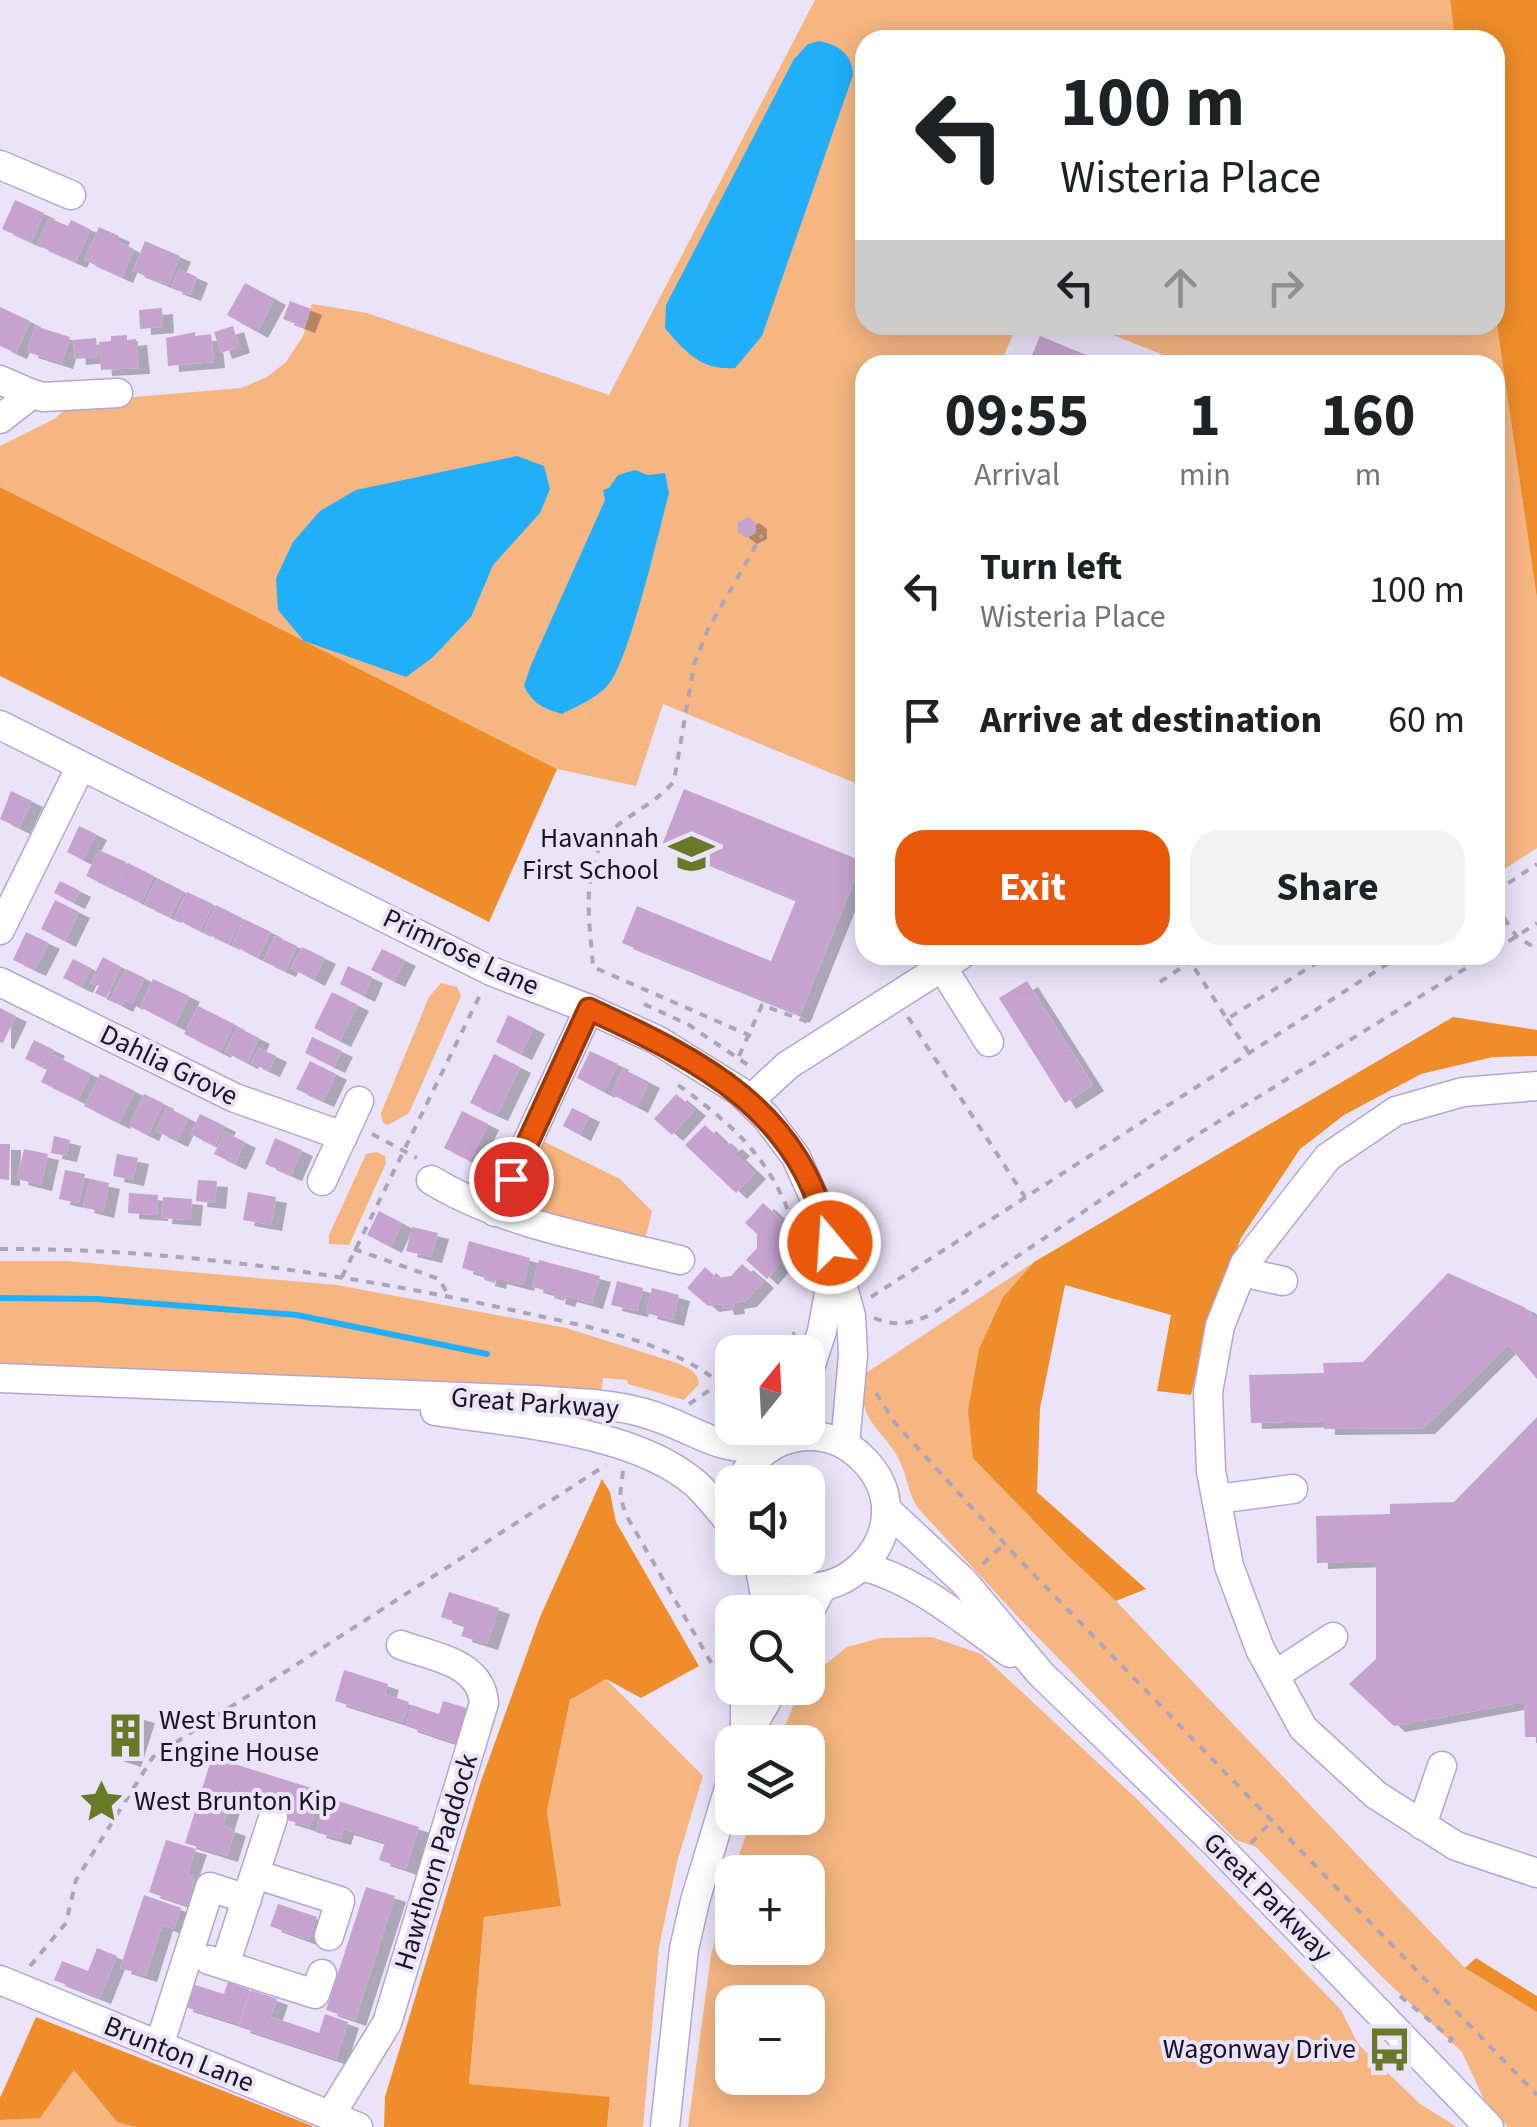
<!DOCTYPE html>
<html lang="en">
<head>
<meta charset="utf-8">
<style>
	:root { --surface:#fff; --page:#f2f2f2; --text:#202124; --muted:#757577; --accent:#ea580c }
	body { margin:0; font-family:"Source Sans 3",sans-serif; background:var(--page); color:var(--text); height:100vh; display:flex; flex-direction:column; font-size:38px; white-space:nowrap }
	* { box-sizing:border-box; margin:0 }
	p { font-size:32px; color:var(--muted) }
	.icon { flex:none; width:55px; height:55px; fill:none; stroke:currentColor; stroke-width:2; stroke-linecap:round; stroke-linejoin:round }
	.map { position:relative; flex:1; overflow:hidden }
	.details { position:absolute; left:855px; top:355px; width:650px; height:610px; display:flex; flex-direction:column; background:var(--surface); border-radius:30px; box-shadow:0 5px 25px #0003 }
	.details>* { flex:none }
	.top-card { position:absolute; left:855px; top:30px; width:650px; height:305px; border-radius:30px; box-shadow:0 5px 25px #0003; background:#fff; color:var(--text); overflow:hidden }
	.needle { width:65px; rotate:18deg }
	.tools { position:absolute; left:715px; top:1335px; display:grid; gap:20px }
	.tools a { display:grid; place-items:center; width:110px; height:110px; border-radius:20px; background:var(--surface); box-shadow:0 5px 25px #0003; font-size:50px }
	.pin { position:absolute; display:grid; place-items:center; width:85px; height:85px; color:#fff; margin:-42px; border:5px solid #fff; border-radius:50%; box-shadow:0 2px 10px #0007 }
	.me { position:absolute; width:110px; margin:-55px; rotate:342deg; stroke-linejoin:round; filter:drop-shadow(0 0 8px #0008) }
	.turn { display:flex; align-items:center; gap:35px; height:210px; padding:0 40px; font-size:45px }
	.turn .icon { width:130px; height:130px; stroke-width:2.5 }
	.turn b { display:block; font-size:70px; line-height:85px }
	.lanes { display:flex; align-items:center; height:95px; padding:0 40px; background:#0003; justify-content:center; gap:50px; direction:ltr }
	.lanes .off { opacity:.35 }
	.eta { display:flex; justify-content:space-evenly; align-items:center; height:170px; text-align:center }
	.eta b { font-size:60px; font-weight:700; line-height:70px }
	.action { display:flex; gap:20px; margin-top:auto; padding:20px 40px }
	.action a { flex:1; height:115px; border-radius:30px; background:var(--accent); color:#fff; font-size:40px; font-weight:700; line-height:115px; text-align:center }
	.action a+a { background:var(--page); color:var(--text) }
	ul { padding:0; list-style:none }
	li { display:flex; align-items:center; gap:30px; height:130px; padding:0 40px }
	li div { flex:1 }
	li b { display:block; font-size:38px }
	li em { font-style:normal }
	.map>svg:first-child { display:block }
	.green { fill:#f5b682; fill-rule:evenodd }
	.forest { fill:#ee8d2a }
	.water { fill:#21affc }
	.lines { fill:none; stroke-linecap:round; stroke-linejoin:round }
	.stream { stroke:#21affc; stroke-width:6 }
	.building { fill:#c6a3ce; filter:url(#shadow) }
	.minor-casing { stroke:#b5a4d5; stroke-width:31 }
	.path { stroke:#aca5ba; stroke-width:4; stroke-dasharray:8 8; stroke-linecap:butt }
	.minor { stroke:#fff; stroke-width:28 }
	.route-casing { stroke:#983908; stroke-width:25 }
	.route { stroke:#ea580c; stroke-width:18 }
	.labels { text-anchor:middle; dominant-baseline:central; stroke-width:8; stroke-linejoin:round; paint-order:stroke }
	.poi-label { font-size:28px; fill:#1a1426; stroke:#ebe4f9; text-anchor:end }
	.street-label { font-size:28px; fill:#1a1426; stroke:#ebe4f9 }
</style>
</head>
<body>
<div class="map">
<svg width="1537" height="2127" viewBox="0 0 1537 2127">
	<defs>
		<filter id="shadow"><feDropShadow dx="11" dy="6" stdDeviation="0" flood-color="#0004"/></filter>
	</defs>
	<rect width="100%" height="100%" fill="#ebe4f9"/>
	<g class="green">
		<path d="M815,0h635l5,40h-590v285h152l-17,40h-135v422l-202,-83 -27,82 -79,-17 -557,-282v-41l54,-27 21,-17 166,-14 26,-11 19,-15 17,-26 9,-32 55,9 242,82z"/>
		<path d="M1495,312l42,287v249l-34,22 -8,-16v-489h-306l-86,-34 1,-6h391z"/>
		<path d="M441,983l16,4 4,9 -52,117 -21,12 -5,-2 -2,-10 48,-116z"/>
		<path d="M545,1142l75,37 32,32 -7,29 -128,-29 -3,-14 24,-53z"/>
		<path d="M376,1152l9,4 1,7 -37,82 -20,-1v-9l37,-81z"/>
		<path d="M0,1261h66l271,24 229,43 111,35c11,5 21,8 22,21l-15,16 -56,-16 -1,-4 -24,-2 -2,16h-48l-322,-22 -231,-8z"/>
		<path d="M1034,1262l-31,35 -35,113 102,148 46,43 349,367 72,44v115h-29l-23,-25 -23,-50 -80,-75 -126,-130 -20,-7 -218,-223 -101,-110c-10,-17 -11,-37 -21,-53 -22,-33 -37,-34 -33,-79z"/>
		<path d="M932,1637l49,17 159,148 201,208 17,34 62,60 37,23h-769l23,-172 21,-80v73h76v-76h-75l19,-54h56v-76h-30l23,-54h7v-10l39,-31 34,-9zM732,2002h76v76h-76z"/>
		<path d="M606,1679l97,97 -26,86 -18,85 -16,180h-36l3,-29 -141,-14 15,-167 77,-11 -14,-95 23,-111z"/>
		<path d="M74,2070l42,51 19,6h-135v-7l40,-3z"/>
	</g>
	<g class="forest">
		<path d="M1450,0h87v599l-42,-287v-272h-40z"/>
		<path d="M0,487l557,282 -68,153 -489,-246z"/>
		<path d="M1453,1017l84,13v26l-44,1 -72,17 -77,41 -44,34 -59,89 -32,84 -18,73 -34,-4 14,-76 -106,-30 -25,123 -3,84 109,97 -30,12 -46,-43 -97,-100 -5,-48 11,-61 24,-52 31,-35z"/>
		<path d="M602,1479l8,13 6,30 83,144 -58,32 -35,-19 -36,21 -23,111 14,95 -77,11 -15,167 141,13 -3,30h-223l1,-30 95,-313 60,-167z"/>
		<path d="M1476,1958l61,38v16l-72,-44z"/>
		<path d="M36,2017l274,108 4,2h-179l-18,-5 -43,-52 -34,48 -40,2v-22z"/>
	</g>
	<g class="water">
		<path d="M819,41c20,4 33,13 34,34l-91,261 -27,32c-33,3 -50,-16 -70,-40l1,-23 128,-246 14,-15z"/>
		<path d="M517,456l27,10 6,23 -10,24 -47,52 -22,52 -39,41 -26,19 -102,-36 -26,-31 -2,-32 17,-36 27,-31 36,-21z"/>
		<path d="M635,470l13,5 17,-2 4,20c-10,37 -40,169 -61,192 -11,13 -31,21 -46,29 -19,-6 -29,-10 -38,-28l7,-21 74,-165 -2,-10 6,-2 9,-13z"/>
	</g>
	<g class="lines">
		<path class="stream" d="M0,1298l97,1 200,16 190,39"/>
	</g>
	<g class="building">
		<path d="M15,200l29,13 -13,29 -29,-13z"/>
		<path d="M49,218l19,8 3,-6 19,9 -14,33 -39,-17z"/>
		<path d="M99,227l20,9 -2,5 17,8 -12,28 -38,-17z"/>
		<path d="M145,241l35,15 -12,29 -35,-14z"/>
		<path d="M179,269l18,8 -7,18 -19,-7z"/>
		<path d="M245,283l30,16 -18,33 -30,-17z"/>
		<path d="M290,301l21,8 -7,18 -21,-8z"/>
		<path d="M0,307l30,14 -14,32 -16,-7z"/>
		<path d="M162,308l1,19 -23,2 -1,-19z"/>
		<path d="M35,326l35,11 -8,26 -35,-11z"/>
		<path d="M233,326l6,21 -18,6 -7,-21z"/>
		<path d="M195,332v4l16,-2 3,28 -46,4 -2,-28z"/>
		<path d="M127,335v5l9,-1 3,29 -38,2 -2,-28 12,-1v-5z"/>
		<path d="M1040,336l71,29h-83z"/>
		<path d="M96,338l2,19 -23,2 -2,-19z"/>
		<path d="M748,517l8,6v10l-10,5 -8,-6v-10z"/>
		<path d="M684,789l178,72 -62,154 -178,-72 15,-37 134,55 25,-61 -134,-55z"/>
		<path d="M11,791l21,10 -13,27 -19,-9z"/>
		<path d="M79,826l17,8 -13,26 -16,-8z"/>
		<path d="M99,850l27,12 -13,27 -27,-13z"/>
		<path d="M128,863l26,13 -13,27 -26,-13z"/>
		<path d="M157,878l26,13 -13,26 -26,-12z"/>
		<path d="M60,881l20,10 -6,12 -20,-10z"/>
		<path d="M187,892l26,12 -13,27 -26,-13z"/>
		<path d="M55,900l24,12 -14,29 -24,-12z"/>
		<path d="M216,905l26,13 -13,26 -26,-12z"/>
		<path d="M244,919l27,13 -13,26 -26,-13z"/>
		<path d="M26,932l23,11 -14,27 -22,-10z"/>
		<path d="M275,936l22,10 -12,25 -22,-10z"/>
		<path d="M302,947l23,11 -11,22 -23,-12z"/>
		<path d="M382,949l23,11 -11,21 -23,-11z"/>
		<path d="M103,957l18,10 -15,31 -11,-5 4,-7 -9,-3z"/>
		<path d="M73,959l18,9 -9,19 -19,-9z"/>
		<path d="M348,966l24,11 -8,19 -24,-12z"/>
		<path d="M126,969l19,9 -13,26 -7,-4 -3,6 -12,-6z"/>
		<path d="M153,979l36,17 -14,29 -35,-18z"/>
		<path d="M1027,981l66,104 -28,18 -66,-105z"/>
		<path d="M332,992l26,13 -18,36 -26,-13z"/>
		<path d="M198,1006l36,18 -14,28 -36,-18z"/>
		<path d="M0,1008l16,8 -13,27 -3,-1z"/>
		<path d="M508,1015l26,13 -13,26 -25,-12z"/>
		<path d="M237,1027l22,11 -12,25 -22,-11z"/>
		<path d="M312,1037l30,14 -8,16 -29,-14z"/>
		<path d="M34,1040l20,10 -9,18 -20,-9z"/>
		<path d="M259,1048l17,8 -7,15 -18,-8z"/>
		<path d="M590,1051l28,13 -14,28 -27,-14z"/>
		<path d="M494,1054l26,13 -23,48 -27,-12z"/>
		<path d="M54,1055l37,19 -13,26 -37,-18z"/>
		<path d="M310,1061l26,13 -13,27 -27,-12z"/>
		<path d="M623,1069l26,13 -12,25 -26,-13z"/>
		<path d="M100,1074l35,17 -16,32 -35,-17z"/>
		<path d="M144,1094l19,9 -15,32 -19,-9z"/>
		<path d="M676,1094l19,16 -23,25 -18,-16z"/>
		<path d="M167,1107l21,11 -11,23 -21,-10z"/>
		<path d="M572,1108l17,8 -9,19 -17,-9z"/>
		<path d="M462,1111l26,13 -18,37 -26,-13z"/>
		<path d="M200,1114l25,12 -10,20 -25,-12z"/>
		<path d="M705,1125l22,21 4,-3 8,7 -4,4 20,19 -19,20 -51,-48z"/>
		<path d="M225,1132l20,10 -10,22 -21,-10z"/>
		<path d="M54,1136l16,4 -4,16 -15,-3z"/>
		<path d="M275,1138l27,12 -11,25 -26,-11z"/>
		<path d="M0,1144h10l-1,36 -9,-1z"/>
		<path d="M24,1149l24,5 -7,31 -24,-6z"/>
		<path d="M117,1154l21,4 -5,22 -20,-4z"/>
		<path d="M65,1170l20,4 -6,29 -20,-4z"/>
		<path d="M90,1179l19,4 -6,29 -20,-5z"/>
		<path d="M198,1180l19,1 -2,22 -19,-2z"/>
		<path d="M248,1192l28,5 -5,28 -28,-5z"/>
		<path d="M129,1193l29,2 -1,20 -29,-2z"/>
		<path d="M163,1197l29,2 -2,21 -29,-2z"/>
		<path d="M763,1203l20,18 1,14h4l1,11 -5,1v12l-17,20 -21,-19 11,-12v-14l-12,-11z"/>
		<path d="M379,1211l23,12 -11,24 -24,-12z"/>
		<path d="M412,1227l26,6 -7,24 -25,-6z"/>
		<path d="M469,1241l61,17 -7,27 -27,-7 -1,5 -11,-3 1,-5 -23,-7z"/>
		<path d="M539,1260l61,16 -8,27 -26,-7 -2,5 -10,-3 1,-5 -23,-6z"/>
		<path d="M742,1264l21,18 -17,19 -13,2 1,5 -11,1 -1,-5 -14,2 -21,-18 18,-21 12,11 14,-2z"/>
		<path d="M1448,1273l76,34 13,13v59l-29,-34 -84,83 -100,1v-8l-73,2 -2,-48 75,-2 -1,-10 40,-1z"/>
		<path d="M617,1281l26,7 -6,23 -26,-6z"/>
		<path d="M652,1288l27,7 -6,25 -27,-7z"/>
		<path d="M1537,1417v320h-12l-1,-35 -130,24 -45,-42 27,-25v-98l-59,2 -1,-47 74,-2v-10l64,-2z"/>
		<path d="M449,1592l50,16 -12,36 -26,-8 4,-11 -24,-8z"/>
		<path d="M344,1670l44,14 -3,10 24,8 -7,20 -67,-21z"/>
		<path d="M443,1701l27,8 -11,35 -53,-18 6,-21 27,9z"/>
		<path d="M122,1711l22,6 -14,44 -22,-7z"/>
		<path d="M212,1757l109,34 -11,36 -26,-8 3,-12 -53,-16 -11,35 12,4 -8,26 -42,-13z"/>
		<path d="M326,1797l93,30 -13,42 -27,-9 6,-18 -42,-13 -3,10 -25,-7z"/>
		<path d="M166,1840l30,9 -9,26 8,3 -8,27 -38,-13z"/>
		<path d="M366,1887l29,9 -40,124 -29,-10z"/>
		<path d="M144,1895l37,13 -7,21 -12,-4 -16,51 -26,-8z"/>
		<path d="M278,1904l39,13 -8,23 -39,-14z"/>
		<path d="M97,1948l20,8 -17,42 -46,-18 8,-19 26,10z"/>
		<path d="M228,1982l22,8 -11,34 -57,-18 7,-23 35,11z"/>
		<path d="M251,1990l26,9 -6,18 25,8 23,8 6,-19 23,8 -12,37 -97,-32z"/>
	</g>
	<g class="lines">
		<defs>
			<g id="minor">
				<path d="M0,165l71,30"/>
				<path d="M0,380l32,14"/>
				<path d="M0,419l32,-25 11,3 75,-4"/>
				<path d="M0,725l491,246 98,38 68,31 82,51 27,26 30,40 29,65 26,94 2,39 -8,90"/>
				<path d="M0,930l81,-164"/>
				<path d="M942,967l47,75"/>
				<path d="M0,982l235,116 108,38"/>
				<path d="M1537,1086l-74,6 -67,19 -68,46 -83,106 -25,63 -12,66 3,79 18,95 31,83 43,79 73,67 80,51 81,27"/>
				<path d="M750,1100l38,-35 173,-110"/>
				<path d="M431,1180c74,45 165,59 249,80"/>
				<path d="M322,1181l37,-80"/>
				<path d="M495,1212l94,-203"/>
				<path d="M1242,1272l41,9"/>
				<path d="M808,1374l14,-43 12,-65"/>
				<path d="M0,1378l535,22c36,3 74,3 109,13 51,14 69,40 127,34"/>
				<path d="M435,1411c79,12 199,19 261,73 13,12 25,28 36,41"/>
				<path d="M740,1482c13,-26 35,-44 66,-46 21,-1 41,7 56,22 74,72 -39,183 -112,100"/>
				<path d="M1217,1499l76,-10"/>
				<path d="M886,1509l78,73 76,91 179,174 270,280"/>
				<path d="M862,1566c57,15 100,54 148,87"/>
				<path d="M760,1569l8,43"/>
				<path d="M808,1614l14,-27"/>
				<path d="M1275,1675l58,-38"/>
				<path d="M745,1736v-35l4,-13"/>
				<path d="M743,1742l31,-54"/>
				<path d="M1422,1825l20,-59"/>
				<path d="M255,1874l85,27 -11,35"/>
				<path d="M209,1960l106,34 7,-20"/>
				<path d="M225,1965l48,-147"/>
				<path d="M0,1980l358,147"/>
				<path d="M159,2046l51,-159 37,12"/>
				<path d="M330,2116l57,-93 97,-320c-3,-41 -51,-46 -83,-58"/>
				<path d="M665,2127l19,-178 11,-48 37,-123"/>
			</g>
		</defs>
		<use href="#minor" class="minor-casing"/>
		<g class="path">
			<path d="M1495,892l42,-28"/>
			<path d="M1495,905l22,32 20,12"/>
			<path d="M1495,950l42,-27"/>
			<path d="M1186,955l41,64 102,-64"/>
			<path d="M1160,982l30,-20"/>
			<path d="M644,1004l45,21 59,40"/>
			<path d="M908,1017l117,180"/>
			<path d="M1227,1019l22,34"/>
			<path d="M808,1022l17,-42 -9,-4"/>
			<path d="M751,1036l-158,-69c-3,-46 -16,-109 25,-142 19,-15 41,-25 56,-44l20,-116 14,-36 54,-94"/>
			<path d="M739,1056l23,-51 46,17"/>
			<path d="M678,1085c76,54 109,95 128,188"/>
			<path d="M372,1134l45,24"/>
			<path d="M538,1180l7,20"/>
			<path d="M0,1249c171,-1 355,26 521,63 68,15 144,28 199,71"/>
			<path d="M354,1249l85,30 10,17"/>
			<path d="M342,1277l139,-284"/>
			<path d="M871,1297l530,-342"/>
			<path d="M874,1318c23,9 36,6 58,-4l268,-181 287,-178"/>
			<path d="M766,1352l29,-19"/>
			<path d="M876,1393l19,30 119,131 523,541"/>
			<path d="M689,1404l43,-29"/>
			<path d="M623,1471l-3,25 6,19 87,151 12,11"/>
			<path d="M983,1564l22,-21"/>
			<path d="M808,1653l8,-16"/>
			<path d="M1251,1843l21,-22"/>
			<path d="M30,1966l36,-43 10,-43 77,-123 453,-292"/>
			<path d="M1400,1996l52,43 -9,9"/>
		</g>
		<use href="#minor" class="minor"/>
	</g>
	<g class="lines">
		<defs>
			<path id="route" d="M511,1179l78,-170c113,52 213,101 241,234"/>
		</defs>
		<use href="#route" class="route-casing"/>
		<use href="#route" class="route"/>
	</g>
	<defs>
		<symbol id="school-bare" viewBox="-9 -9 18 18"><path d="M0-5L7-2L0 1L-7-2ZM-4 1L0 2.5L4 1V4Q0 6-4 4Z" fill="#697928" stroke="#ebe4f9" stroke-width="2.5" paint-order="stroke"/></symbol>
		<symbol id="building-bare" viewBox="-9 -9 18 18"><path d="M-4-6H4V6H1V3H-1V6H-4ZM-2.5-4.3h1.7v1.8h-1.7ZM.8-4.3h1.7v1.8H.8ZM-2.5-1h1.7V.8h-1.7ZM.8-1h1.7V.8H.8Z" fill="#697928" stroke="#ebe4f9" stroke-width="2.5" paint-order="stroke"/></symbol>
		<symbol id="sight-bare" viewBox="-9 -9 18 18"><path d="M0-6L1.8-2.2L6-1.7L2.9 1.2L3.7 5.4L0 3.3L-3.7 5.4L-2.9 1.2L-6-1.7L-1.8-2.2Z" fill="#697928" stroke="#ebe4f9" stroke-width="2.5" paint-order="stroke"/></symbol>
		<symbol id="bus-bare" viewBox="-9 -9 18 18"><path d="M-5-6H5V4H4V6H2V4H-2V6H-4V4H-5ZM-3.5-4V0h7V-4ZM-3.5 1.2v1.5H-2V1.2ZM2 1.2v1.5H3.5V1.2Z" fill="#697928" stroke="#ebe4f9" stroke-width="2.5" paint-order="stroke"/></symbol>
	</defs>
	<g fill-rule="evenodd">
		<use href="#school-bare" x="660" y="822" width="63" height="63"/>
		<use href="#building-bare" x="94" y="1704" width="63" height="63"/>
		<use href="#sight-bare" x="70" y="1770" width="63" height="63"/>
		<use href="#bus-bare" x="1358" y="2018" width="63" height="63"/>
	</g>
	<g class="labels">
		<g class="poi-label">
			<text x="659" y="838">Havannah<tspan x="659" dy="32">First School</tspan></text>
			<text x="159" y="1720" text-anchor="start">West Brunton<tspan x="159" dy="32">Engine House</tspan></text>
			<text x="134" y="1801" text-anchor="start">West Brunton Kip</text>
			<text x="1356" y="2049">Wagonway Drive</text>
		</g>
		<g class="street-label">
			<text transform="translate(461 952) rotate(25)">Primrose Lane</text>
			<text transform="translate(169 1065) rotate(26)">Dahlia Grove</text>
			<text transform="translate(535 1403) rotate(4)">Great Parkway</text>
			<text transform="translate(436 1862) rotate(-73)">Hawthorn Paddock</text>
			<text transform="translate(1268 1897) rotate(45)">Great Parkway</text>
			<text transform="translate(179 2054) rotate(22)">Brunton Lane</text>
		</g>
	</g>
</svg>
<div class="tools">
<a><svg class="needle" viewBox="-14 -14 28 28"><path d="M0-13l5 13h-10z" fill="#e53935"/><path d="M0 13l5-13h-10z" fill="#757577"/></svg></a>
<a><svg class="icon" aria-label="sound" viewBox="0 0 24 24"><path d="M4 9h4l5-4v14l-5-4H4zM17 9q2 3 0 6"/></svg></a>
<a><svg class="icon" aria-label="search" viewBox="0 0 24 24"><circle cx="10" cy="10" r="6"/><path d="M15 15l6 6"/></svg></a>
<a><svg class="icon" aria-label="layers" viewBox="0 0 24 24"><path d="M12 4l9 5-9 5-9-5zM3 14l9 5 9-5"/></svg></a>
<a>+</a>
<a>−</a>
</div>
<div class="pin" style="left:511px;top:1179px;background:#d93025"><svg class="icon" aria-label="arrive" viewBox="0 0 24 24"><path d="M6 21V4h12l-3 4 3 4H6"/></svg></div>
<svg class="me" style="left:830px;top:1243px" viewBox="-20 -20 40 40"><circle r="17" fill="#ea580c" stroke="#fff" stroke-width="3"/><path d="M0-11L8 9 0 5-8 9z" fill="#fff"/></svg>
<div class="top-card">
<div class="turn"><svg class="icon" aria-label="left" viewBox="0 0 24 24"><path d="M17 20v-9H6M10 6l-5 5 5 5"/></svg><div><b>100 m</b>Wisteria Place</div></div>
<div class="lanes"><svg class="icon" aria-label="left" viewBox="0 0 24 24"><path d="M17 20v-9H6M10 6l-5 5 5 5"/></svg><svg class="icon off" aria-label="ahead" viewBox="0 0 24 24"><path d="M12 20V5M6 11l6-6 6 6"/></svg><svg class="icon off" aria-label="right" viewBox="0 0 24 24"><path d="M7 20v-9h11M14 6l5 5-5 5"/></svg></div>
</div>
<section class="details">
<div class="eta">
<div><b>09:55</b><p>Arrival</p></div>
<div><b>1</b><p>min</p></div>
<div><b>160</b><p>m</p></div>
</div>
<ul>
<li><svg class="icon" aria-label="left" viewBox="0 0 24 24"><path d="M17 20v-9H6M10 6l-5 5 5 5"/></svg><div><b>Turn left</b><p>Wisteria Place</p></div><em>100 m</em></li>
<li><svg class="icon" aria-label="arrive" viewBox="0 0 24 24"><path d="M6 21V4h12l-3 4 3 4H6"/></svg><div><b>Arrive at destination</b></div><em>60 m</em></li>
</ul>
<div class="action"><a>Exit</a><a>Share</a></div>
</section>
</div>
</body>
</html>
